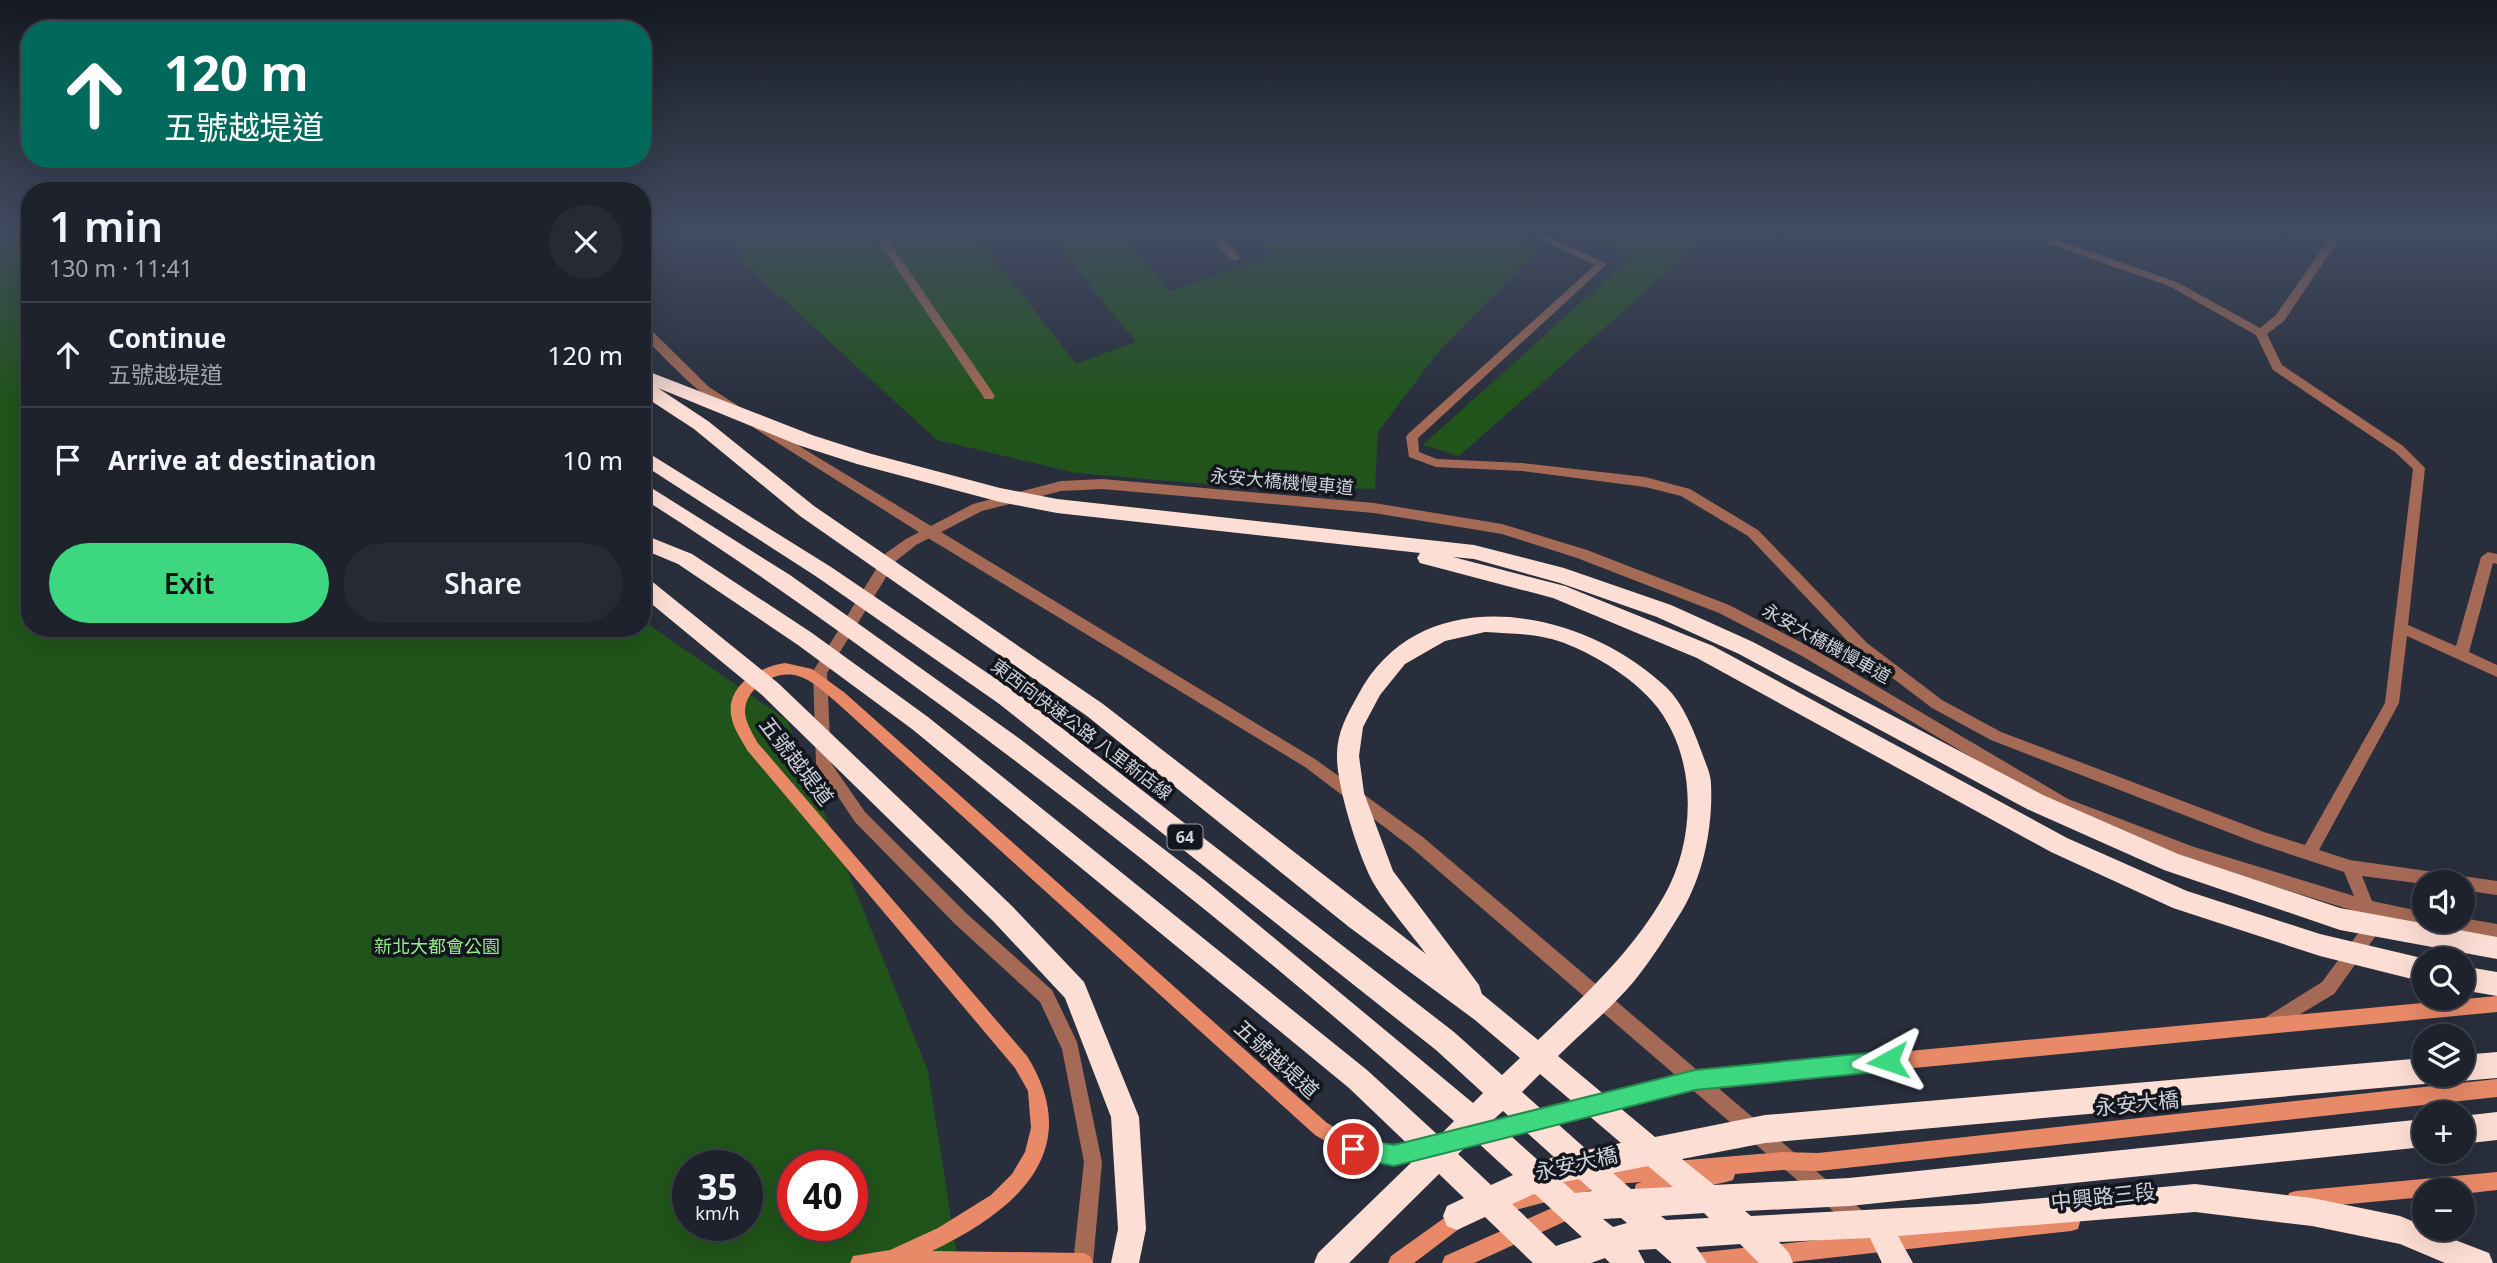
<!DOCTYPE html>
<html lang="en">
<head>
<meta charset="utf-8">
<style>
	:root { --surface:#1e222d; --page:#262a35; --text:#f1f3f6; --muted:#a1a4aa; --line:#3c3f49; --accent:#3cd77e }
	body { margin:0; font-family:"Noto Sans","Noto Sans TC",sans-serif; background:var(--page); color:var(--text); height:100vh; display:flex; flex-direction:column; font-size:26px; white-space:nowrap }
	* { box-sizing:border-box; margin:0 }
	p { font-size:23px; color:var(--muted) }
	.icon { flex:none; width:38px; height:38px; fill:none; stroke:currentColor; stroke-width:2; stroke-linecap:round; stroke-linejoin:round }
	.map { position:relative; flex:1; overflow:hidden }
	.side { position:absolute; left:21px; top:182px; width:630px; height:455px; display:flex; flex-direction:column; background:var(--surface); border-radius:28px; box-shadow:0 7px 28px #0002,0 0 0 2px var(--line) }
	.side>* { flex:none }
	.banner { position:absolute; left:21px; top:21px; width:630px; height:147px; border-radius:28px; box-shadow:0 7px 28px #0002,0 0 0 2px var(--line); background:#00695c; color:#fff; overflow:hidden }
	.tools { position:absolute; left:2412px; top:870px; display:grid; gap:14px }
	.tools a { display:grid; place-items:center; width:63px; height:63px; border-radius:50%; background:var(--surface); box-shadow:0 7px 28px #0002,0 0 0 2px var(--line); font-size:35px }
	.speed { position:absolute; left:672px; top:1150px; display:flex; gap:14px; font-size:35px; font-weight:700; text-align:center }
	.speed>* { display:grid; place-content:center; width:91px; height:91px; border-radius:50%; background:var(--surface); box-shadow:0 7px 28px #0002,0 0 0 2px var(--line); line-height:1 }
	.speed small { font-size:18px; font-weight:400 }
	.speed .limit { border:10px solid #d22; background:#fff; color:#111 }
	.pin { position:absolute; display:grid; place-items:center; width:60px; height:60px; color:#fff; margin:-30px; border:4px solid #fff; border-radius:50%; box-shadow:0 2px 7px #0007 }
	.me { position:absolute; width:77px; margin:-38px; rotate:265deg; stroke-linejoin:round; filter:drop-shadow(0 0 5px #0008) }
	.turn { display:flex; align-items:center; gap:24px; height:147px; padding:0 28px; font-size:32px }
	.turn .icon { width:91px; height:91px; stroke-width:2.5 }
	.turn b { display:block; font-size:49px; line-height:60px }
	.round { display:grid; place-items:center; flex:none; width:74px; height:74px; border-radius:37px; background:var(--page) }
	.headline { display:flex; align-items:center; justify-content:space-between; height:119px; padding:0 28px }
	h1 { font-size:42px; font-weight:600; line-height:52px }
	.cta { display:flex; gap:14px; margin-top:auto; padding:14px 28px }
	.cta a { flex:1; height:80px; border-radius:42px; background:var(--accent); color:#111; font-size:28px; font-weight:600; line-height:80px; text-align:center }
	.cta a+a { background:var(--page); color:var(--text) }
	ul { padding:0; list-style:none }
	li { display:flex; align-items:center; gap:21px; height:105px; padding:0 28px; border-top:2px solid var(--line) }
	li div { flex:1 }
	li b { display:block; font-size:26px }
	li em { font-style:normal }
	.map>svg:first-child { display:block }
	.green { fill:#20541a; fill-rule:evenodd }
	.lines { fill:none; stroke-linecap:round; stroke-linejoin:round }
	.lane { fill:#a56a55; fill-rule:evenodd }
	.street { fill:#a56a55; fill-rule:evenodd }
	.secondary { fill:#e88a68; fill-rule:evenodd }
	.highway { fill:#fdded4; fill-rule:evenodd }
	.route { fill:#3cd77e; stroke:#278c52; stroke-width:2 }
	.labels { text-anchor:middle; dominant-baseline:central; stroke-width:7; stroke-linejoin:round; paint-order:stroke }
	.shield { fill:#14161d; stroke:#969aa2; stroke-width:2 }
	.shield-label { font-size:16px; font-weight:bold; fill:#ced2db }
	.street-label { font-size:18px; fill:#ced2db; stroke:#14161d }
	.park-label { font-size:18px; fill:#96eb8a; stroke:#14161d }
	.near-street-label { font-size:21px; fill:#ced2db; stroke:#14161d }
</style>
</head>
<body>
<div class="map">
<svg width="2497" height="1263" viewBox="0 0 2497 1263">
	<rect width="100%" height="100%" fill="#282e3c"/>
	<g class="green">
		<path d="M0,229h30v399h612v-8l145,100 141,351 30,192h-958zM688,1166h59v59h-59zM793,1166h59v59h-59z"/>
		<path d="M727,229h244l105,135 60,-22 -92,-113h73l53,62 100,-35 -24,-27h243l51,19 -102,104 -60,80 -3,57 -159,-4 -140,-12 -139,-33 -190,-174z"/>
		<path d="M1573,229h129l10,4 -253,223 -36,-11 208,-188z"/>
	</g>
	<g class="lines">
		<g class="lane">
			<path d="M870,229h10l113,164 2,3 -2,3h-8z"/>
			<path d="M1202,229h11l26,27v4h-8z"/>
			<path d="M1520,229h13l74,35 -189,174 1,14 18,7 85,4 123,14 45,12 68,41 109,113 75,57 59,32 263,100 41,13 80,-142 28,-234 -18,-17 -122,-82 -17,-35 -87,-49 -120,-42 -16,-15h11l13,11 120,42 83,46 16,-13 60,-86h10l-62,92 -17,13 15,31 121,81 22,22 -17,157 48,21 25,-89 7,-5 9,2v10l-4,-1 -24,89 28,13v12l-90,-41 -8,67 -80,147 31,10 147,21v14l-35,-5v-8h-38v2l-62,-8 10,25 52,11v8h38v-2l35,6v16l-118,-22 3,7 -2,5 -46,64 -62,37 -6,-2 -3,-6 3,-6 56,-35 43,-58 -4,-11 -168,-52 -135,-52 -256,-153 -83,-43 -142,-55 -75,-24 -128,-21 -272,-24 -41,2 -79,20 -66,34 -20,16 -69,112 4,90 34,49 102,102 85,76 25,52 25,120 -9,101h-20l11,-101 -22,-113 -22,-47 -85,-78 -100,-102 -36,-54 -3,-4 -3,-92 2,-4 71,-115 20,-14 67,-35 88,-23 41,-2 272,24 128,21 85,26 142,55 83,43 256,151 126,48 160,49 -10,-24 -88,-29 -265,-103 -59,-32 -75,-57 -109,-115 -67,-40 -36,-9 -123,-16 -86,-4 -27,-10 -3,-20 2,-3 187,-169z"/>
		</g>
		<g class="street">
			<path d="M642,324l4,1 63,62 28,18 2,3 -2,3c-22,3 -78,-59 -95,-76z"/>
			<path d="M758,421l557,338 109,79 445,378 2,7 -2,7 -7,2 -7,-2 -443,-382 -107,-81 -372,-226 -179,-113 -2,-3 2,-3z"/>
		</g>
		<g class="secondary">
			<path d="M785,663l27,6 33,24 482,430c24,14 45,24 74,20 12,-1 26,-8 37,-3l3,6 -3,6c-46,20 -83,8 -123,-17l-480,-434c-11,-9 -23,-21 -37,-25 -21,-7 -53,11 -53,35 0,11 7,21 12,31l270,314c60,96 -13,156 -95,195l151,2 7,3 3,7h-243l3,-7 37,-6 48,-22 53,-33 21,-21 13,-22 6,-24 -3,-37 -13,-23 -268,-318c-6,-11 -14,-22 -16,-35 -4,-31 29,-48 54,-52z"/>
			<path d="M2497,996v16l-802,77 -210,52 -6,-3 -3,-6 3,-6 6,-3 210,-52z"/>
			<path d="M2497,1079v18l-679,74 -36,-1 -47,4 -2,6 -7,2 -83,18 -7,-2 -2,-7 2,-7 6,-2 -27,2 -107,28 -7,-2 -2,-7 2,-7 7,-2 107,-28 167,-14 36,1z"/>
			<path d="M2497,1172v18l-35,4v-4h-38v7l-128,12 -7,-2 -2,-7 2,-7 7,-2z"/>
			<path d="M1572,1199l7,2 2,7 -2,7 -105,48h-32l3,-7z"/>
			<path d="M1461,1206l7,2 2,7 -2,7 -54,41h-26l3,-7z"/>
			<path d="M2071,1213l7,2 2,7 -2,7 -7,2 -288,32h-98l3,-7 7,-3z"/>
		</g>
		<g class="highway">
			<path d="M642,369l170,66 56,18 132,35 57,11 417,46 90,23 107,37 82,37 290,153 135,59 162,54 157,29v22l-157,-29 -176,-60 -137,-61 -288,-155 -82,-37 -97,-34 -86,-24 -21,-2 112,29 148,60 354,192 120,53 133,43 106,25 -2,23 -104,-26 -147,-48 -122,-56 -354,-194 -144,-60 -133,-35 -3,-5 3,-5 -363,-40 -57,-11 -143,-38 -59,-19 -140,-57 50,33 106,85 289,198 323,250c-17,-23 -37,-45 -52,-70 -15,-26 -38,-99 -37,-129 0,-23 10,-40 21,-60 63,-119 225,-87 308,-8 17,16 28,44 36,66 3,9 9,21 9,31 2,41 -7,89 -28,125 -14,23 -31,50 -48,71 -23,28 -52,51 -77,76l97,81 110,-22 659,-57v16h12l-3,6 -9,4 -659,59 -83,16 32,26 135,-7 575,-59v28l-575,59 -104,5 6,5 226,-12 218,-20 117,14 88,18 24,10v2l65,25 4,10h-48l-45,-19 -88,-18 -117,-14 -297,24 15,27h-31l-12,-25 -91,4 10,11 4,10h-34l-19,-19 -44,3 11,16h-35l-16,-14 -18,1 7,13h-35l-5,-5 -14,5h-58l-48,-46 -28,13 -10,-4 -4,-10 4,-10 17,-8 -25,-24 -90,89h-35l4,-10 101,-98 -70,-67 -437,-359 -114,-84 -120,-81 -36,-15v-15l50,20 120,79 116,84 439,353 72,66 15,-15c-162,-144 -330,-280 -504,-409 -101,-74 -202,-147 -308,-214v-16l148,93 230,164 183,140 270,224 10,-10 -47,-43 -438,-347 -181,-126 -175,-113v-15l189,118 183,124 440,341 48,43 18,-17 -45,-38 -126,-93 -262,-211 -287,-200 -106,-87 -52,-34zM1485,632c28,2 58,1 84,13 29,12 62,32 83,56 46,52 45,138 12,195 -33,57 -79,99 -126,144l-56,-46 -3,-9 -86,-114 -29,-78 -5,-37 4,-29 17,-32 25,-31 40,-23zM1540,1074l81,69 -34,7 -65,-58zM1503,1111l51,46 -14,5 -47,-42zM1474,1139l39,36 -22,10 -33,-31zM1648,1166l25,21 -42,2 -18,-16zM1579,1179l13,12 -17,2 -12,-11zM1534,1194l2,1 46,42 -26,9 -44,-42zM1704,1213l5,5 -43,2 -5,-4zM1621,1218l6,5 -14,4 -10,-8z"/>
			<path d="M642,576l7,3 129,104 234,223 72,76 55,135 7,112 -7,34h-28l7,-34 -7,-112 -46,-119 -71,-76 -232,-227 -120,-99z"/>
			<path d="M2462,966l35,6v24l-35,-6z"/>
			<path d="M2497,1052v26l-35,3 -9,-4 -1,-3h10v-19z"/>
			<path d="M2497,1112v28l-35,4v-28z"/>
		</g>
	</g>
	<linearGradient id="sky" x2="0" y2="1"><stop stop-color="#161921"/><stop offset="0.57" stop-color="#424c61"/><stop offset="1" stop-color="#424c61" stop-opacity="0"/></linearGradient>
	<rect width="2497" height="405" fill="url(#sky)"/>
	<path class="route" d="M1888,1051l7,3 3,7 -3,7 -7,3 -193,19 -301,76 -49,-10 -3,-7 3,-7 8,-4 41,7 301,-75z"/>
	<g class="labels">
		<rect class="shield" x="1167.5" y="824.5" width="35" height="25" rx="5"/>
		<g class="shield-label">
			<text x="1185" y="837">64</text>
		</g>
		<g class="street-label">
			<text transform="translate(1282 481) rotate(5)">永安大橋機慢車道</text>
			<text transform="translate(1827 643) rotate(29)">永安大橋機慢車道</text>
			<text transform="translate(1082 729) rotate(37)">東西向快速公路 八里新店線</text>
		</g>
		<g class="park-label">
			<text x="437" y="946">新北大都會公園</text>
		</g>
		<g class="near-street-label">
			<text transform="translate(797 761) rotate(52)">五號越堤道</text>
			<text transform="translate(1277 1059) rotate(42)">五號越堤道</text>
			<text transform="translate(2137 1103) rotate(-6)">永安大橋</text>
			<text transform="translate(1576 1163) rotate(-13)">永安大橋</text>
			<text transform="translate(2103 1196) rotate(-6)">中興路三段</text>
		</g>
	</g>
</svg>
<div class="tools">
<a><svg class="icon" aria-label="sound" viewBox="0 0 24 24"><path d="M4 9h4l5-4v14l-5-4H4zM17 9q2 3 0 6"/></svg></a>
<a><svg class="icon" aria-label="search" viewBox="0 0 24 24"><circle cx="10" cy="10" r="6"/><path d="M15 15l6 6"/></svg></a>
<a><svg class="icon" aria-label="layers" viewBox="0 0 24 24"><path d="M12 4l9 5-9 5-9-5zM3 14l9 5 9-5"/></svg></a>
<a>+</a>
<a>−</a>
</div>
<div class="speed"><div>35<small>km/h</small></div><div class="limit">40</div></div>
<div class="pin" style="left:1353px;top:1149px;background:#d93025"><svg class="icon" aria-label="arrive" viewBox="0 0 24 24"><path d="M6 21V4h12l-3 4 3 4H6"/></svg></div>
<svg class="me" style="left:1888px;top:1061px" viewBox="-20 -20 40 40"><path d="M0-17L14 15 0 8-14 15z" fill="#3cd77e" stroke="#fff" stroke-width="4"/></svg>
<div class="banner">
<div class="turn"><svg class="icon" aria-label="ahead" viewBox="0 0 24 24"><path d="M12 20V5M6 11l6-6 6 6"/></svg><div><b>120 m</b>五號越堤道</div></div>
</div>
<section class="side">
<div class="headline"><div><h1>1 min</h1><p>130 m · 11:41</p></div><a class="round"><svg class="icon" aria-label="close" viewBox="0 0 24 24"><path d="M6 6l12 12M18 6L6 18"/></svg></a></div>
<ul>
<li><svg class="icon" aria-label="ahead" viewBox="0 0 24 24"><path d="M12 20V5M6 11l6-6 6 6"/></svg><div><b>Continue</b><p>五號越堤道</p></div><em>120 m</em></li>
<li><svg class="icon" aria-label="arrive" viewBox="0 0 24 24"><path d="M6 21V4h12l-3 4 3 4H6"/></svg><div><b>Arrive at destination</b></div><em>10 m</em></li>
</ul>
<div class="cta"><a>Exit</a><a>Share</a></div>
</section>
</div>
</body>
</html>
